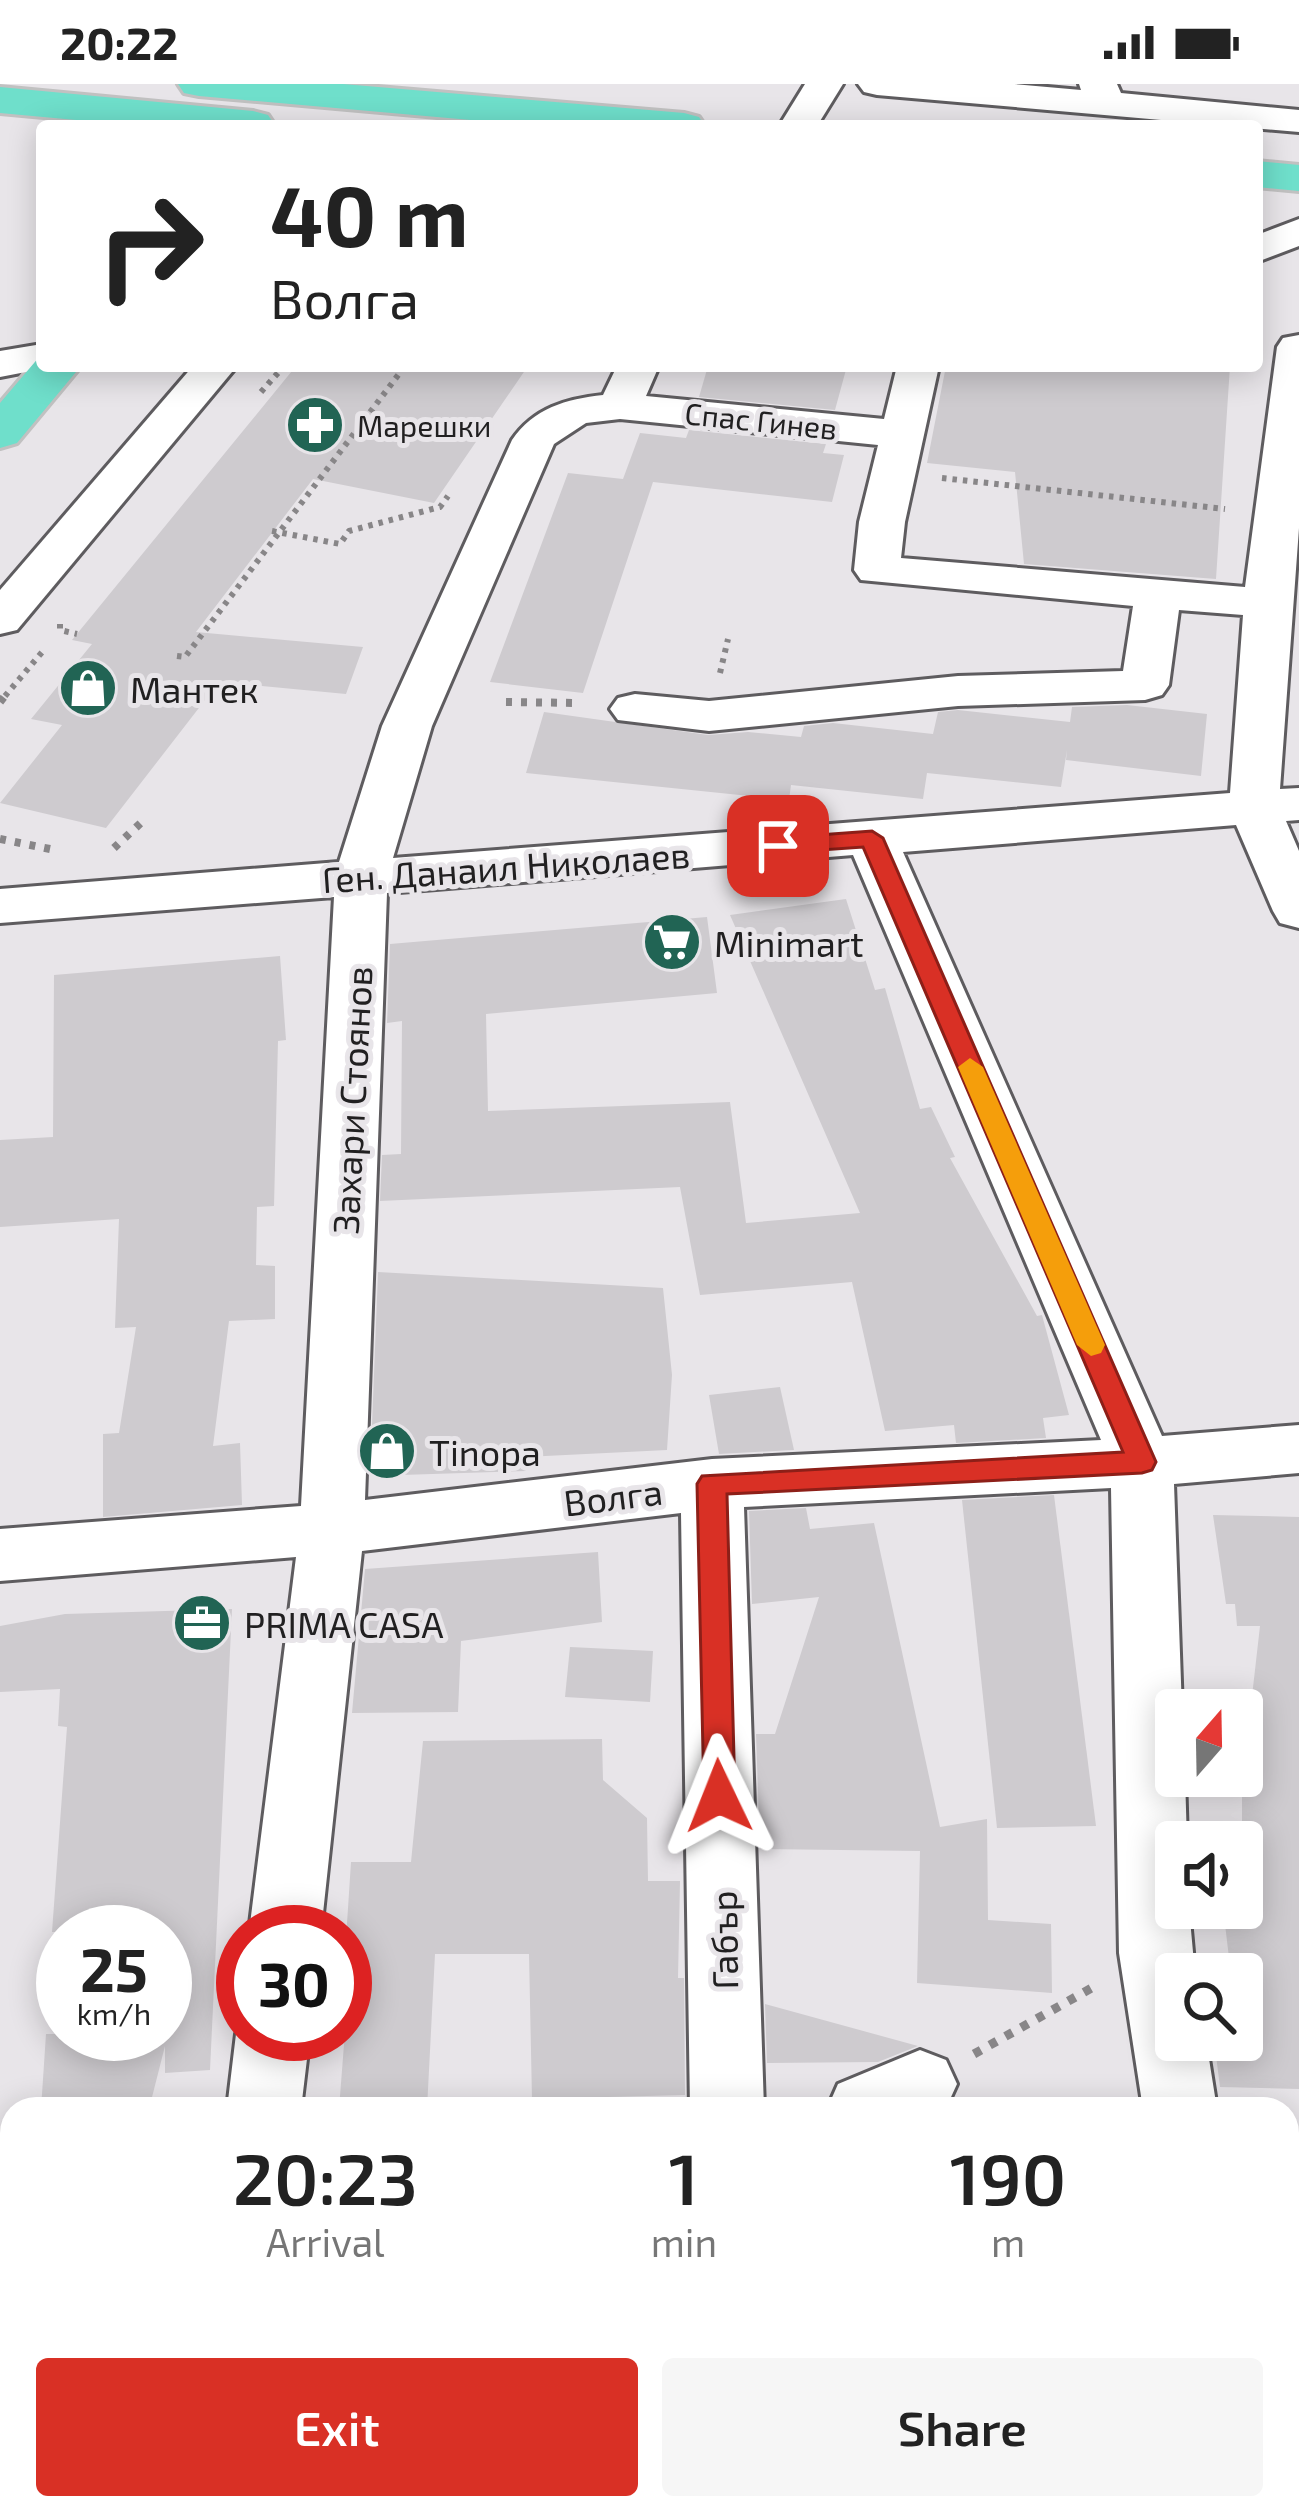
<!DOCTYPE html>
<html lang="en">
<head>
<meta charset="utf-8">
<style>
	:root { --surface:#fff; --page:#f6f6f6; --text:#222; --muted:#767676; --accent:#d93025 }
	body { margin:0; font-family:"Exo 2",sans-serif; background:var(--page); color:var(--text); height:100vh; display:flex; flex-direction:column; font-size:45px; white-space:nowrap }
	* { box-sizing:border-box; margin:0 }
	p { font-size:39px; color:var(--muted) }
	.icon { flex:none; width:66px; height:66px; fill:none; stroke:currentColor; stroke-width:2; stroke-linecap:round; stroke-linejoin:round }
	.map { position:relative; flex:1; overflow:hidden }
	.drawer { position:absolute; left:0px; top:2013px; width:1299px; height:423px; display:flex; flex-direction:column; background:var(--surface); border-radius:36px 36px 0 0; box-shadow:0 6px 30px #0003 }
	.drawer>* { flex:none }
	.guide { position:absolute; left:36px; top:36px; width:1227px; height:252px; border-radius:12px; box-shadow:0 6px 30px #0003; background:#fff; color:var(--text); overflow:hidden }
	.needle { width:78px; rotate:20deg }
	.fabs { position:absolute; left:1155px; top:1605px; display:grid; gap:24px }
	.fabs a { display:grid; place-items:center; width:108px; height:108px; border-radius:12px; background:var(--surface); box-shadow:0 6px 30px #0003; font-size:60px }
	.speed { position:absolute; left:36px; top:1821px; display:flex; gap:24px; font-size:60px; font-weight:700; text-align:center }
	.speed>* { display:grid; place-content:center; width:156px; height:156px; border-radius:50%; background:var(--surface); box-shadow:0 6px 30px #0003; line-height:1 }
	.speed small { font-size:30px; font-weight:400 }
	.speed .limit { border:18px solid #d22; background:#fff; color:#111 }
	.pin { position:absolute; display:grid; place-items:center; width:102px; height:102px; color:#fff; margin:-51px; border-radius:24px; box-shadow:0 6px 18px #0006 }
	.me { position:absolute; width:132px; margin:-66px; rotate:358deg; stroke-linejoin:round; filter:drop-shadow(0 0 9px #0008) }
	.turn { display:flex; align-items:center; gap:42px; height:252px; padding:0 36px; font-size:54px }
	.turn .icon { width:156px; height:156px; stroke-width:2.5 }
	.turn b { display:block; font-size:84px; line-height:102px }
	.eta { display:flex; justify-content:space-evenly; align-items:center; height:204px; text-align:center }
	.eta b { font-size:72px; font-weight:600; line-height:84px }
	.action { display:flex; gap:24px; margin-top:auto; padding:24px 36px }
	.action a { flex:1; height:138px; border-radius:12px; background:var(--accent); color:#fff; font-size:48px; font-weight:600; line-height:138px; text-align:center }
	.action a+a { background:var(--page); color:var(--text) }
	.status { display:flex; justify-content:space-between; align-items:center; height:84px; padding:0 60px; background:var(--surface); direction:ltr }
	.status svg { height:33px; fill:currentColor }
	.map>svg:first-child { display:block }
	.green { fill:#e4c6f0 }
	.building { fill:#cecbcf }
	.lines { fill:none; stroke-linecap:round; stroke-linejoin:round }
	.minor-casing { stroke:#5e5c5f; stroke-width:6 }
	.major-casing { stroke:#c1c1c1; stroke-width:6 }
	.path-far2 { stroke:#888688; stroke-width:6; stroke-dasharray:4.5 6; stroke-linecap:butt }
	.path-far1 { stroke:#888688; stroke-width:8; stroke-dasharray:6 9; stroke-linecap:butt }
	.path { stroke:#888688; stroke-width:9; stroke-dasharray:8 10; stroke-linecap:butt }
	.minor { fill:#fff; fill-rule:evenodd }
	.major { fill:#6fdfcb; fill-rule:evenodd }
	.route { fill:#d93025; stroke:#8d1f18; stroke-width:3 }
	.slow { fill:#f59e0b }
	.labels { text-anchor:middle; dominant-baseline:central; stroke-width:10; stroke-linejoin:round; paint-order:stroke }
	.far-street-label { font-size:30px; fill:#212021; stroke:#e8e5e9 }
	.far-poi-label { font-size:30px; fill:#212021; stroke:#e8e5e9; text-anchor:start }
	.poi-label { font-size:36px; fill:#212021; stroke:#e8e5e9; text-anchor:start }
	.street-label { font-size:36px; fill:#212021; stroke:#e8e5e9 }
</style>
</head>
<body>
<div class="status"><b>20:22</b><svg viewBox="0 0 49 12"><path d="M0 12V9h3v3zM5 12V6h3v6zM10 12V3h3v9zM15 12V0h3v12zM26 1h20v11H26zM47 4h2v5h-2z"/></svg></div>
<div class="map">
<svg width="1299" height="2434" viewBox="0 0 1299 2434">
	<rect width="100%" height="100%" fill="#e8e5e9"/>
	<path class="green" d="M12,2250v174h132l-1,10h-143v-183z"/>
	<g class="building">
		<path d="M296,282h232l-94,137 -121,-24 -117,153 167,15 -17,47 -127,-12 -113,146 -106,-25 62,-78 -31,-6 61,-75 -20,-4z"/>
		<path d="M708,282h139l-12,44 -136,-13z"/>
		<path d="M946,282h284l-14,213 -192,-15 -9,-92 -88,-9z"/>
		<path d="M689,346l137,14 -3,9 21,2 -12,47 -179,-20 -70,211 -93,-11 78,-209 55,6 17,-46 46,5z"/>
		<path d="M1127,621l80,9 -6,62 -135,-16 1,-10 -6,37 -134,-14 -4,26 -132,-14 -2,15 -263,-27 18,-61 164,23 40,-3 53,5 3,-11 29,-3 100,11 5,-22 20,-2 112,12 2,-15z"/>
		<path d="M846,815l29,91 10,-2 35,121 11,-2 24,50 -5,1 87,158 5,-1 27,100 -26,3 3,20 -90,5 -2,-18 -69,6 -33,-149 -152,13 -20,-108 -300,14 2,-46 19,-1 1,-133 -15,2 3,-79 317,-27 10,76 -231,21 2,97 242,-9 16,121 114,-10 -130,-298z"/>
		<path d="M280,872l6,84 -8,1 -4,165 -17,1 -1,58 19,1v53l-46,2 -16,125 27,-3 2,62 -139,12v-83l16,-1 17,-106 -21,1 4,-109 -119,8v-87l53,-3 1,-162z"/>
		<path d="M378,1188l285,16 9,87 -5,75 -142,7 1,14 -156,5z"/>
		<path d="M780,1303l14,63 -75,4 -10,-59z"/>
		<path d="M1054,1411l42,331 -99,2 -35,-328z"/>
		<path d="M806,1424l4,21 64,-6 66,304 47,-8 1,101 63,4 1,69 -135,-10 3,-132 -160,-2 -4,-115h19l44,-137 -67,7 -3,-93z"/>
		<path d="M1213,1431l86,2v572l-79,-2 -6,-47h28v-66h-11l-8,-66h19v-124l18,-158h-23l-2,-22h-9z"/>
		<path d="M598,1468l4,70 -141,19 -3,71 -106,1 13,-144z"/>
		<path d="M232,1525l-22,461 -45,3v-27l-16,63h-108l5,-75h119v-102h-113l15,-205 -9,-1 2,-37 -60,3v-66l65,-12z"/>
		<path d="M570,1563l83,4 -3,51 -85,-5z"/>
		<path d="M602,1655l1,41 44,38 1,63h32l-2,97h6l1,117 -153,4 -3,-145h-94l-8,155h-88l12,-155h-6l6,-92h60l12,-121z"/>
		<path d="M765,1920l153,42 -40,16 -111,1z"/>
	</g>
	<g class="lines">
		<defs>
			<g id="minor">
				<path d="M805,0h38l-26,42h-38z"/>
				<path d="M858,0h156l67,6 -2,-6h38l4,9 178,17v22l-422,-37 -13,-3z"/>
				<path d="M1299,135v27l-42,16v-27z"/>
				<path d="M1299,251v193l-19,261 19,-1v32l-13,1 13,30v77l-19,-5 -7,-12 -37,-86 -333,27 259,584 137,-11v48l-125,11 8,226h-6v66h9l2,66h-11v66h13l6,66h-19v66h30l11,69h-74l-24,-156 -8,-465 -367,19 20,602h-74l-9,-596 -319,38 -41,381h-72l47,-375 -296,24v-52l301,-23 33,-609 -334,26v-34l339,-27 43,-136 130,-286c22,-32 54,-41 91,-45l14,-29h42l-13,30 238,23 13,-53h42l-34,156 -4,36 344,29 32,-240 6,-9zM620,335l258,26 -19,77 -5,48 7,10 272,26 -10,65 -165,5 -249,25 -74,-7 -17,4 -8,11 8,11 91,11 249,-25 187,-6 17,-5 7,-10 10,-75 64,5 -13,178 -837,65 39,-132 122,-282 32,-21zM853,771l248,585 -389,19 -347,41 22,-607z"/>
				<path d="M42,260v22h15l-57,11v-26z"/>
				<path d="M193,282h44l-220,264 -17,4v-44z"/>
				<path d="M243,1935v15h67l-9,75h-74l9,-75z"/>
				<path d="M920,1966l26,10 11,24 -11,24 -119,1 11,-25z"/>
				<rect x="178" y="2424" width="82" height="10"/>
				<path d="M1174,2424h82l1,10h-82z"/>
			</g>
			<g id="major">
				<path d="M178,0h165l341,29 15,4 6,9h-166l-340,-30 -15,-3z"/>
				<path d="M0,3l253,24 15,4 6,9 -133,2 -141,-13z"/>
				<path d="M1257,77l42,4v26l-42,-4z"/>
				<path d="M40,272l2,10h39l-64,77 -17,5v-45z"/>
			</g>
		</defs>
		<use href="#minor" class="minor-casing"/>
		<use href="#major" class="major-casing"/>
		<g class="path-far2">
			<path d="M261,308l23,-26"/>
			<path d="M942,394l283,31"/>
			<path d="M272,447l68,13 9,-13 91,-24 8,-11"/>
			<path d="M60,540v6l17,4"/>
			<path d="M177,572l8,1 220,-291"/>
			<path d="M720,589l8,-34"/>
			<path d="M5,612l38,-45"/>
		</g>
		<g class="path-far1">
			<path d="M0,618l7,-9"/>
			<path d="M506,618l74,1"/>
			<path d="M0,755l55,11"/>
			<path d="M114,764l30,-28"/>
		</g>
		<g class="path">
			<path d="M974,1970l123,-69"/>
			<path d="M0,2218l12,-1"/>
			<path d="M29,2434l4,-10"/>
		</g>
		<use href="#minor" class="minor"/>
		<use href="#major" class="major"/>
	</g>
	<path class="route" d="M872,747l11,7 273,624 -4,8 -10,3 -415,21 8,302 -4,10 -12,4 -11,-4 -4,-10 -7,-312 5,-8 421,-24 -260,-605 -85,6 -11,-7 11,-8z"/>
	<path class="slow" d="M970,974l13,9 122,278 -4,8 -10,3 -14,-11 -119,-278z"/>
	<defs>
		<symbol id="pharmacy-disc" viewBox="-11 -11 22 22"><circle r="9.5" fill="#216454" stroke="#e8e5e9"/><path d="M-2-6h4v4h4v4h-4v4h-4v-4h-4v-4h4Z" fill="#fff"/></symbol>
		<symbol id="shop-disc" viewBox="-11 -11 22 22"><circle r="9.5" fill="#216454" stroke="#e8e5e9"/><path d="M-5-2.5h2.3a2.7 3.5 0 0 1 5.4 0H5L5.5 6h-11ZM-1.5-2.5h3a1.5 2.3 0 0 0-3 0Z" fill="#fff"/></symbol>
		<symbol id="supermarket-disc" viewBox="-11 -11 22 22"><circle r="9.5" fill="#216454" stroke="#e8e5e9"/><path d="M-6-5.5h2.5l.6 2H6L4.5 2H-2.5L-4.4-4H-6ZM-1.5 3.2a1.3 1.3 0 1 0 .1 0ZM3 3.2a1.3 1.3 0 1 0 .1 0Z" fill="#fff"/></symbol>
		<symbol id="office-disc" viewBox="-11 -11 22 22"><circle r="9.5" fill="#216454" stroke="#e8e5e9"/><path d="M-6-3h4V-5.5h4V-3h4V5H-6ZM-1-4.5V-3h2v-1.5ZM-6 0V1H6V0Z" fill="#fff"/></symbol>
	</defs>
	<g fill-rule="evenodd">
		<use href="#pharmacy-disc" x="282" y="308" width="66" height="66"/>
		<use href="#shop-disc" x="55" y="571" width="66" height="66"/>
		<use href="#supermarket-disc" x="639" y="825" width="66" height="66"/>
		<use href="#shop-disc" x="354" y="1334" width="66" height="66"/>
		<use href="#office-disc" x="169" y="1506" width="66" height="66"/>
	</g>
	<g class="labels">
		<g class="far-street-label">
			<text transform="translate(761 336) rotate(6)">Спас Гинев</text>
		</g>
		<g class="far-poi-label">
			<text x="357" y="341">Марешки</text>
		</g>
		<g class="poi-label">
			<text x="130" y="604">Мантек</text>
			<text x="714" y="858">Minimart</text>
			<text x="429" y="1367">Tinopa</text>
			<text x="244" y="1539">PRIMA CASA</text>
		</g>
		<g class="street-label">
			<text transform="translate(506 782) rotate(-4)">Ген. Данаил Николаев</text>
			<text transform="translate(351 1016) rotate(-87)">Захари Стоянов</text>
			<text transform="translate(613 1412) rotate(-7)">Волга</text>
			<text transform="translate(723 1856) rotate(-91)">Габър</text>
		</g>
	</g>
</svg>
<div class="fabs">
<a><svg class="needle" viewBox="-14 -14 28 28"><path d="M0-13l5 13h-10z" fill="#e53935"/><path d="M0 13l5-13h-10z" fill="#767676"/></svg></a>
<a><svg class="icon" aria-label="sound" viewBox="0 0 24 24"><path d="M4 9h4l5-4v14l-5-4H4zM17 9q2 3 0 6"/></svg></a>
<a><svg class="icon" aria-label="search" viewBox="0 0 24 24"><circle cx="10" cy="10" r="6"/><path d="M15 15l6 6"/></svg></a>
</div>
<div class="speed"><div>25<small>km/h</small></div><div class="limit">30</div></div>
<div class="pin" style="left:778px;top:762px;background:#d93025"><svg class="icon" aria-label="arrive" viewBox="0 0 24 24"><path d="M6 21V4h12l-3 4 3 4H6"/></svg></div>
<svg class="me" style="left:719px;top:1712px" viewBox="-20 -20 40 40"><path d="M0-17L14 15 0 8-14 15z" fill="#d93025" stroke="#fff" stroke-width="4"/></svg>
<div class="guide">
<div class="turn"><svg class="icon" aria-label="right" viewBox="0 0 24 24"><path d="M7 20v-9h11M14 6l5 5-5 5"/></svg><div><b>40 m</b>Волга</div></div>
</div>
<section class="drawer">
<div class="eta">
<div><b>20:23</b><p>Arrival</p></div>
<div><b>1</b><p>min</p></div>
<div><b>190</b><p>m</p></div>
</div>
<div class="action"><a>Exit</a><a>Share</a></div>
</section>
</div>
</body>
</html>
